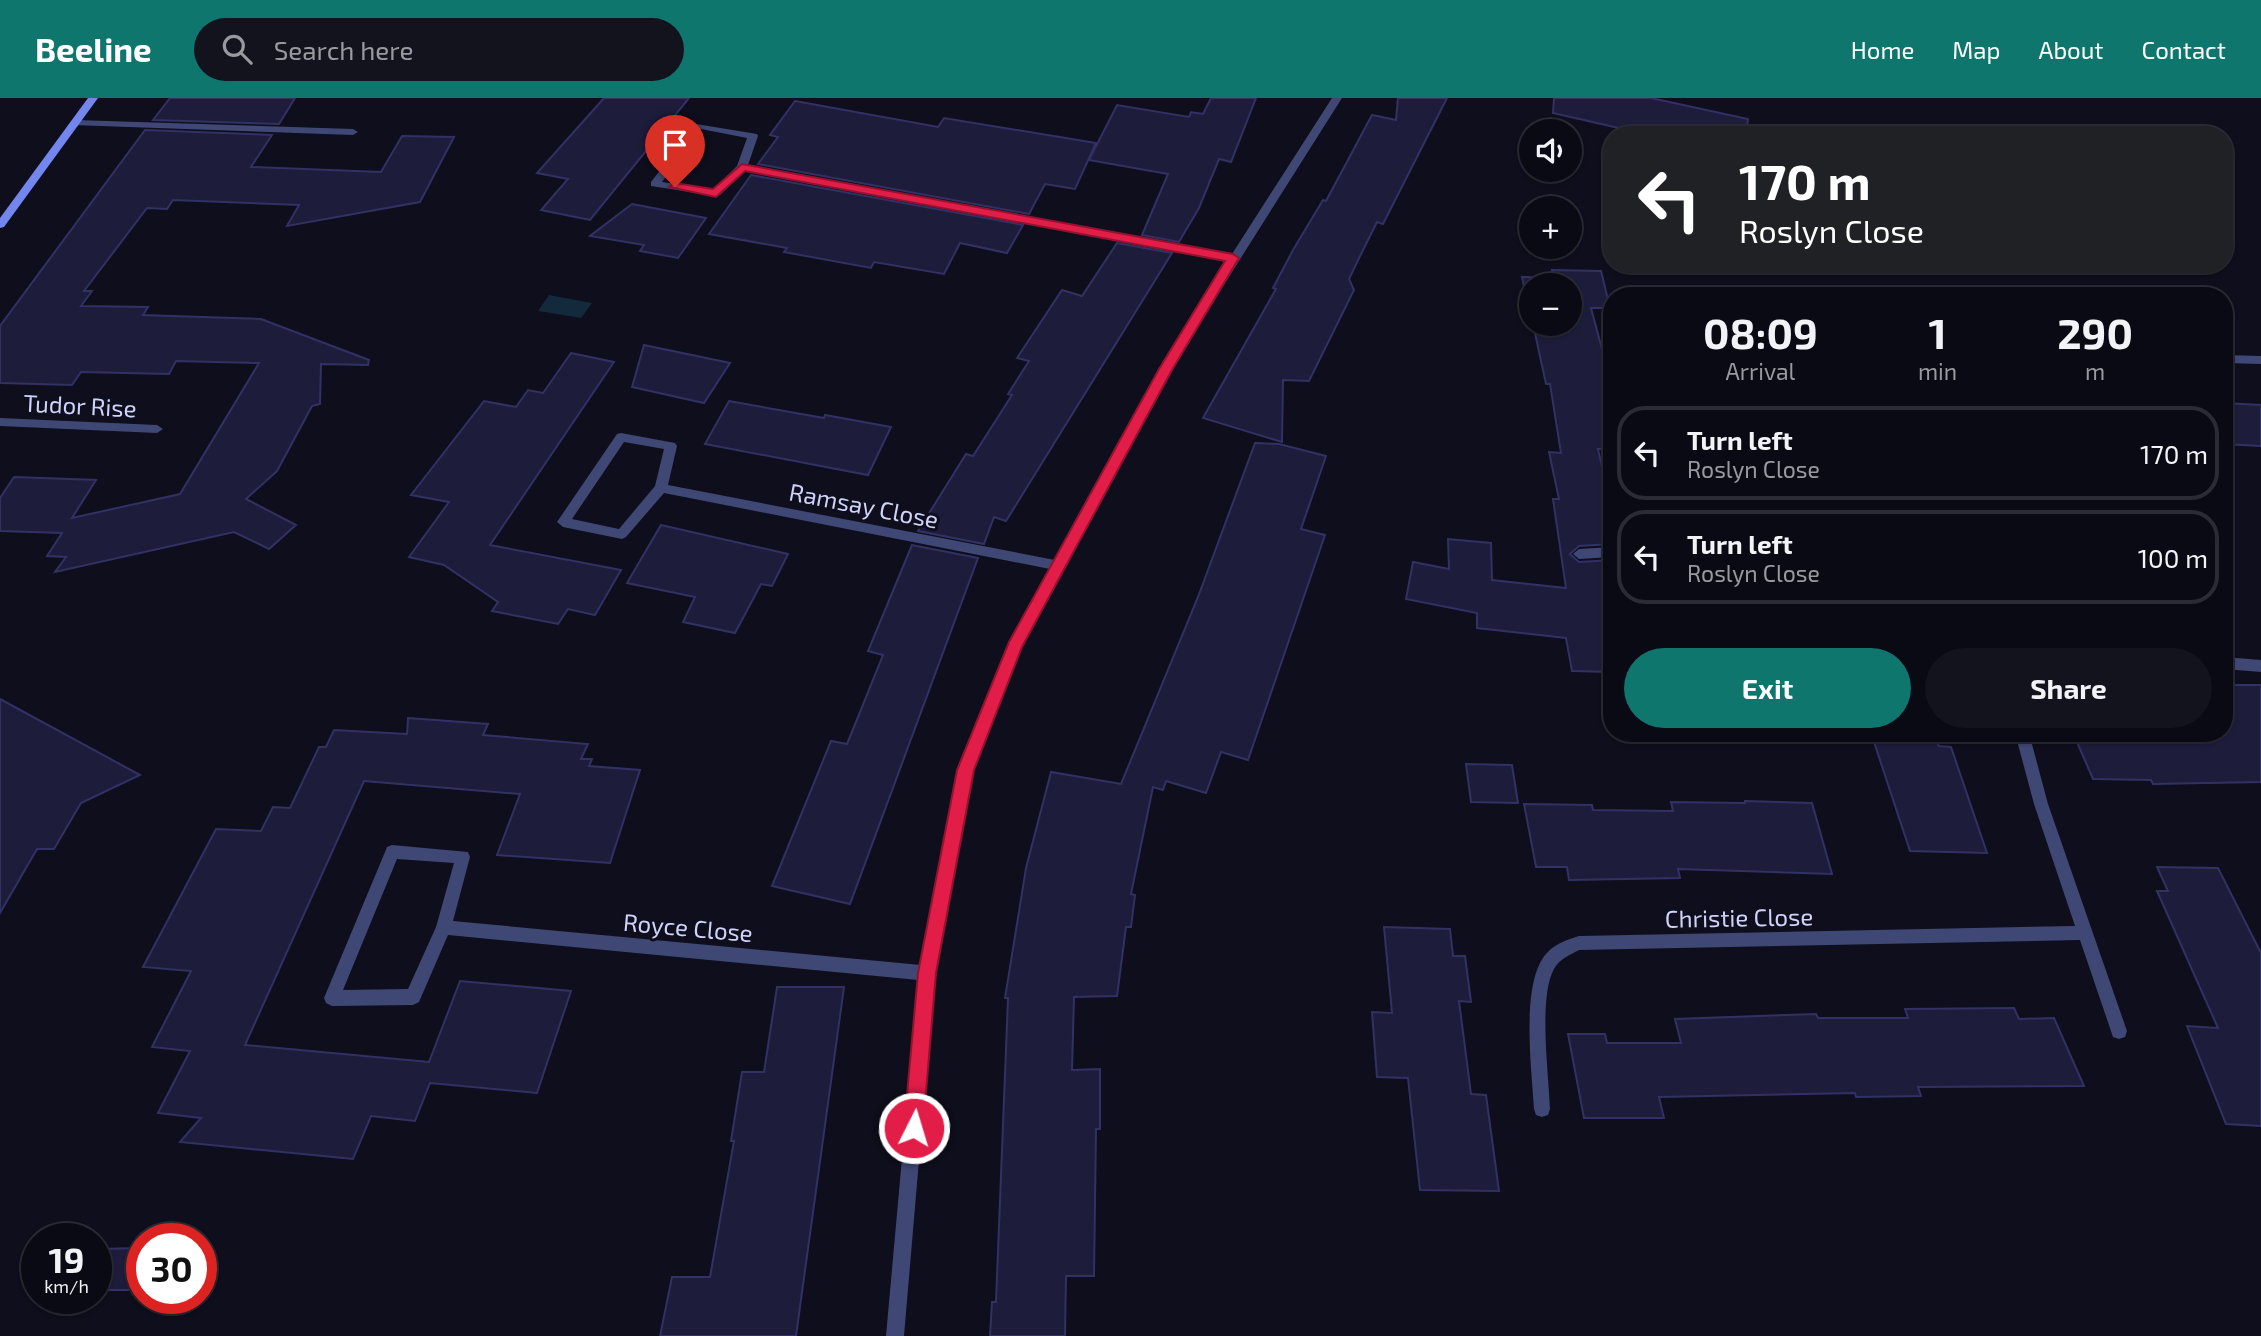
<!DOCTYPE html>
<html lang="en">
<head>
<meta charset="utf-8">
<style>
	:root { --surface:#0a0a15; --page:#13131e; --text:#f1f3f6; --muted:#999aa0; --line:#2a2b34; --accent:#0f766e }
	body { margin:0; font-family:"Exo 2",sans-serif; background:var(--page); color:var(--text); height:100vh; display:flex; flex-direction:column; font-size:26px; white-space:nowrap }
	* { box-sizing:border-box; margin:0 }
	p { font-size:23px; color:var(--muted) }
	.icon { flex:none; width:38px; height:38px; fill:none; stroke:currentColor; stroke-width:2; stroke-linecap:round; stroke-linejoin:round }
	.map { position:relative; flex:1; overflow:hidden }
	.sheet { position:absolute; left:1603px; top:189px; width:630px; height:455px; display:flex; flex-direction:column; background:var(--surface); border-radius:28px; box-shadow:0 2px 5px #0004,0 0 0 2px var(--line) }
	.sheet>* { flex:none }
	.guide { position:absolute; left:1603px; top:28px; width:630px; height:147px; border-radius:28px; box-shadow:0 2px 5px #0004,0 0 0 2px var(--line); background:#202124; color:#fff; overflow:hidden }
	.controls { position:absolute; left:1519px; top:21px; display:grid; gap:14px }
	.controls a { display:grid; place-items:center; width:63px; height:63px; border-radius:50%; background:var(--surface); box-shadow:0 2px 5px #0004,0 0 0 2px var(--line); font-size:35px }
	.speed { position:absolute; left:21px; top:1125px; display:flex; gap:14px; font-size:35px; font-weight:700; text-align:center }
	.speed>* { display:grid; place-content:center; width:91px; height:91px; border-radius:50%; background:var(--surface); box-shadow:0 2px 5px #0004,0 0 0 2px var(--line); line-height:1 }
	.speed small { font-size:18px; font-weight:400 }
	.speed .limit { border:10px solid #d22; background:#fff; color:#111 }
	.pin { position:absolute; display:grid; place-items:center; width:60px; height:60px; color:#fff; margin:-72px -30px; border-radius:50% 50% 50% 0; rotate:-45deg; box-shadow:0 0 7px #0007 }
	.pin .icon { rotate:45deg }
	.me { position:absolute; width:77px; margin:-38px; rotate:5deg; stroke-linejoin:round; filter:drop-shadow(0 0 5px #0008) }
	.turn { display:flex; align-items:center; gap:24px; height:147px; padding:0 21px; font-size:32px }
	.turn .icon { width:91px; height:91px; stroke-width:2.5 }
	.turn b { display:block; font-size:49px; line-height:60px }
	.eta { display:flex; justify-content:space-evenly; align-items:center; height:119px; text-align:center }
	.eta b { font-size:42px; font-weight:700; line-height:49px }
	.cta { display:flex; gap:14px; margin-top:auto; padding:14px 21px }
	.cta a { flex:1; height:80px; border-radius:42px; background:var(--accent); color:#fff; font-size:28px; font-weight:700; line-height:80px; text-align:center }
	.cta a+a { background:var(--page); color:var(--text) }
	ul { padding:0; list-style:none }
	li { display:flex; align-items:center; gap:21px; height:94px; margin:0 14px 10px; padding:0 7px; border:4px solid var(--line); border-radius:28px }
	li div { flex:1 }
	li b { display:block; font-size:26px }
	li em { font-style:normal }
	header { display:flex; align-items:center; gap:42px; box-sizing:border-box; height:98px; padding:0 35px; background:var(--accent); color:#fff }
	header strong { font-size:33px }
	nav { display:flex; gap:38px; margin-inline-start:auto; font-size:24px }
	.search { width:490px; height:63px; background:var(--page); display:flex; align-items:center; gap:18px; box-sizing:border-box; padding:0 24px; border-radius:38px; color:var(--muted); font-size:26px }
	.map>svg:first-child { display:block }
	.water { fill:#122a3c }
	.building { fill:#1d1c3b; stroke:#323164; stroke-width:2 }
	.lines { fill:none; stroke-linecap:round; stroke-linejoin:round }
	.street { fill:#3f4775; fill-rule:evenodd }
	.secondary { fill:#7286ed; fill-rule:evenodd }
	.route { fill:#e11d48; stroke:#92132f; stroke-width:2 }
	.labels { text-anchor:middle; dominant-baseline:central; stroke-width:6; stroke-linejoin:round; paint-order:stroke }
	.street-label { font-size:24px; fill:#cfd2f9; stroke:#0e0e1c }
</style>
</head>
<body>
<header>
<strong>Beeline</strong>
<div class="search"><svg class="icon" aria-label="search" viewBox="0 0 24 24"><circle cx="10" cy="10" r="6"/><path d="M15 15l6 6"/></svg>Search here</div>
<nav><a>Home</a><a>Map</a><a>About</a><a>Contact</a></nav>
</header>
<div class="map">
<svg width="2261" height="1238" viewBox="0 0 2261 1238">
	<rect width="100%" height="100%" fill="#0e0e1c"/>
	<path class="water" d="M549,197l43,8 -11,15 -43,-7z"/>
	<g class="building">
		<path d="M170,0h125l-16,26 -126,-4z"/>
		<path d="M604,0h85l-99,122 -49,-10 27,-31 -31,-6z"/>
		<path d="M1211,0h45l-25,64 -12,-3 -20,49 -20,34 -37,-7 26,-61 -79,-14 28,-55 72,12 2,-5 12,2z"/>
		<path d="M1398,0h49l-64,126 -6,-2 -14,28 -14,29 5,11 -45,91 -26,-1 -1,62 -79,-24 73,-129 -3,-1 20,-38 30,-50 3,1 46,-86 24,5z"/>
		<path d="M1554,0h97l97,21 -2,16h-97l-96,-22z"/>
		<path d="M795,3l143,26 6,-9 152,25 -21,46 -30,-5 -16,30 -271,-50 20,-27 -8,-2z"/>
		<path d="M145,32l127,5 -21,32 130,5 21,-36 52,1 -34,65 -133,24 12,-21 -126,-5 -6,9 -20,-1 -63,83h8l-11,15 67,1 -5,8 118,4 108,41 -1,5 -47,-1 -1,40 -8,2 -35,65 -31,28 50,26 -27,24 -35,-17 -179,40 11,-15 -19,-1 15,-23 -62,-2v-33l14,-21 82,3 -24,38 108,-24 79,-131 -83,-2 -7,13 -88,-2 -9,13 -72,-2v-57z"/>
		<path d="M751,77l272,50 -16,28 -47,-10 -16,31 -70,-12 -3,6 -87,-16 3,-4 -78,-14z"/>
		<path d="M632,106l74,14 -28,40 -38,-7 4,-6 -54,-9z"/>
		<path d="M1117,145l55,10 -166,268 -12,-4 -10,27 -66,-13 48,-77 7,2 39,-61 -4,-1 21,-33 -12,-3 45,-68 20,6z"/>
		<path d="M1552,172l49,1 9,37h-19l21,79v62h-14l14,62v33l-33,2 -9,8 9,8 33,-2v112l-40,-1 -6,-33 -89,-10v-15l-71,-14 7,-37 36,7 -1,-30 43,4 1,37 74,8 -13,-89h6l-10,-47 12,1 -11,-69h-4l-13,-60h37v-39h-39v33l-9,-41 32,1z"/>
		<path d="M644,247l86,18 -26,40 -72,-16z"/>
		<path d="M571,255l43,9 -124,183 131,25 -26,45 -27,-6 -10,15 -66,-13 6,-9 -54,-37 -35,-8 40,-55 -38,-7 73,-94 32,6 12,-17 15,3z"/>
		<path d="M729,303l95,17 1,-3 66,12 -23,48 -163,-31z"/>
		<path d="M2224,305l37,2v41l-37,-2z"/>
		<path d="M1255,345l24,1 47,12 -25,73 24,6 -77,225 -27,-8 -15,41 -40,-12 -3,9 -10,-3 -22,107 4,1 -4,32h-5l-9,69 -43,1 -2,73 28,-1v60h-4l-2,147h-28l-1,60h-75l2,-34h4l12,-304h-3l21,-130 25,-96 70,12 77,-187z"/>
		<path d="M661,427l127,29 -16,32 -11,-2 -26,49 -52,-11 12,-25 -68,-14z"/>
		<path d="M912,447l66,13 -128,346 -78,-18 59,-145 16,3 11,-27 25,-62 -15,-4z"/>
		<path d="M2224,587h37v97l-108,2 -2,-4 -58,-1 -20,-46h151z"/>
		<path d="M0,601l140,76 -59,28 -27,46h-17l-37,64z"/>
		<path d="M408,620l80,6 -5,11 105,9 -7,15h11l-3,7 51,4 -30,93 -113,-8 23,-61 -156,-13 -119,264 184,17 31,-81 111,10 -34,102 -107,-10 -15,38 -44,-5 -18,43 -173,-17 21,-24 -43,-5 32,-62 -38,-4 39,-76 -48,-4 73,-138 45,2 12,-24 17,1 29,-61h7l8,-17 73,4z"/>
		<path d="M1871,635h63l5,13 12,1 36,106 -77,-2z"/>
		<path d="M1466,666l46,1 6,38 -47,-1z"/>
		<path d="M1745,703l67,2 20,71 -154,-5 2,9 -111,2 -2,-13h-31l-12,-63 68,1 1,5 80,1 -2,-9 74,1z"/>
		<path d="M2157,769l61,1 43,85v173l-35,-2 -39,-98 31,2 -61,-137h11z"/>
		<path d="M1384,829l66,2 3,27h12l6,46 -12,-1 12,93 15,1 13,96 -79,-1 -12,-112 -31,-1 -5,-65 20,1z"/>
		<path d="M777,889h67l-48,349h-136l12,-59h38l24,-136h-3l11,-69h22z"/>
		<path d="M2014,910l5,11 35,-1 30,68 -166,1 3,9 -65,1 -1,-4 -196,4 5,21h-80l-16,-84h37l2,9h74l-6,-24 141,-5 2,4h90l-3,-9z"/>
		<path d="M142,1150v42h-46v-41z"/>
	</g>
	<g class="lines">
		<g class="street">
			<path d="M1332,0h10l-172,272 -149,277 -48,123 -38,203 -31,363h-18l32,-356 -470,-45 -29,67 -6,3 -81,1 -6,-3 -2,-5 61,-146 2,-5 5,-2 76,7 2,5 -17,64 468,44 38,-195 49,-124 42,-77 -386,-76 -38,44 -4,2 -59,-12 -6,-5 60,-88 4,-1 54,10 2,3 -9,39 387,75 104,-191 69,-108 -484,-90 -24,24 -4,1 -65,-10v-4l45,-58 61,10 1,2 -10,29 484,89zM701,31l46,9 -10,28 -23,23 -52,-7zM624,344l40,7 -9,37 -36,43 -47,-10zM397,761l57,4 -18,64 -28,62 -65,1z"/>
			<path d="M75,22l278,9 5,3 -5,3 -281,-10 -2,-2z"/>
			<path d="M2224,257l37,1v8l-37,-1z"/>
			<path d="M0,320l157,7 6,4 -6,4 -157,-7z"/>
			<path d="M1612,449v10l-33,2 -6,-5 6,-5z"/>
			<path d="M2224,559l37,3v12l-37,-3z"/>
			<path d="M2015,635h14l19,71 79,227 -2,6 -6,2 -6,-2 -33,-97 -501,10c-9,5 -20,9 -25,19 -16,29 -5,106 -4,140l-2,6 -6,2 -6,-2 -2,-6c-2,-38 -14,-125 12,-155 8,-10 21,-14 33,-18l496,-10 -41,-122z"/>
		</g>
		<path class="secondary" d="M88,0h10l-94,129 -4,1v-10z"/>
	</g>
	<path class="route" d="M742,66l491,90 6,4 -67,112 -150,277 -48,123 -38,203 -13,155 -3,7 -6,3 -7,-3 -3,-7 14,-155 39,-203 52,-128 150,-273 66,-108 -480,-90 -29,26 -47,-10 6,-4 38,6z"/>
	<g class="labels">
		<g class="street-label">
			<text transform="translate(80 307) rotate(3)">Tudor Rise</text>
			<text transform="translate(864 407) rotate(11)">Ramsay Close</text>
			<text transform="translate(1739 819) rotate(-1)">Christie Close</text>
			<text transform="translate(688 829) rotate(5)">Royce Close</text>
		</g>
	</g>
</svg>
<div class="controls">
<a><svg class="icon" aria-label="sound" viewBox="0 0 24 24"><path d="M4 9h4l5-4v14l-5-4H4zM17 9q2 3 0 6"/></svg></a>
<a>+</a>
<a>−</a>
</div>
<div class="speed"><div>19<small>km/h</small></div><div class="limit">30</div></div>
<div class="pin" style="left:675px;top:89px;background:#d93025"><svg class="icon" aria-label="arrive" viewBox="0 0 24 24"><path d="M6 21V4h12l-3 4 3 4H6"/></svg></div>
<svg class="me" style="left:914px;top:1030px" viewBox="-20 -20 40 40"><circle r="17" fill="#e11d48" stroke="#fff" stroke-width="3"/><path d="M0-11L8 9 0 5-8 9z" fill="#fff"/></svg>
<div class="guide">
<div class="turn"><svg class="icon" aria-label="left" viewBox="0 0 24 24"><path d="M17 20v-9H6M10 6l-5 5 5 5"/></svg><div><b>170 m</b>Roslyn Close</div></div>
</div>
<section class="sheet">
<div class="eta">
<div><b>08:09</b><p>Arrival</p></div>
<div><b>1</b><p>min</p></div>
<div><b>290</b><p>m</p></div>
</div>
<ul>
<li><svg class="icon" aria-label="left" viewBox="0 0 24 24"><path d="M17 20v-9H6M10 6l-5 5 5 5"/></svg><div><b>Turn left</b><p>Roslyn Close</p></div><em>170 m</em></li>
<li><svg class="icon" aria-label="left" viewBox="0 0 24 24"><path d="M17 20v-9H6M10 6l-5 5 5 5"/></svg><div><b>Turn left</b><p>Roslyn Close</p></div><em>100 m</em></li>
</ul>
<div class="cta"><a>Exit</a><a>Share</a></div>
</section>
</div>
</body>
</html>
